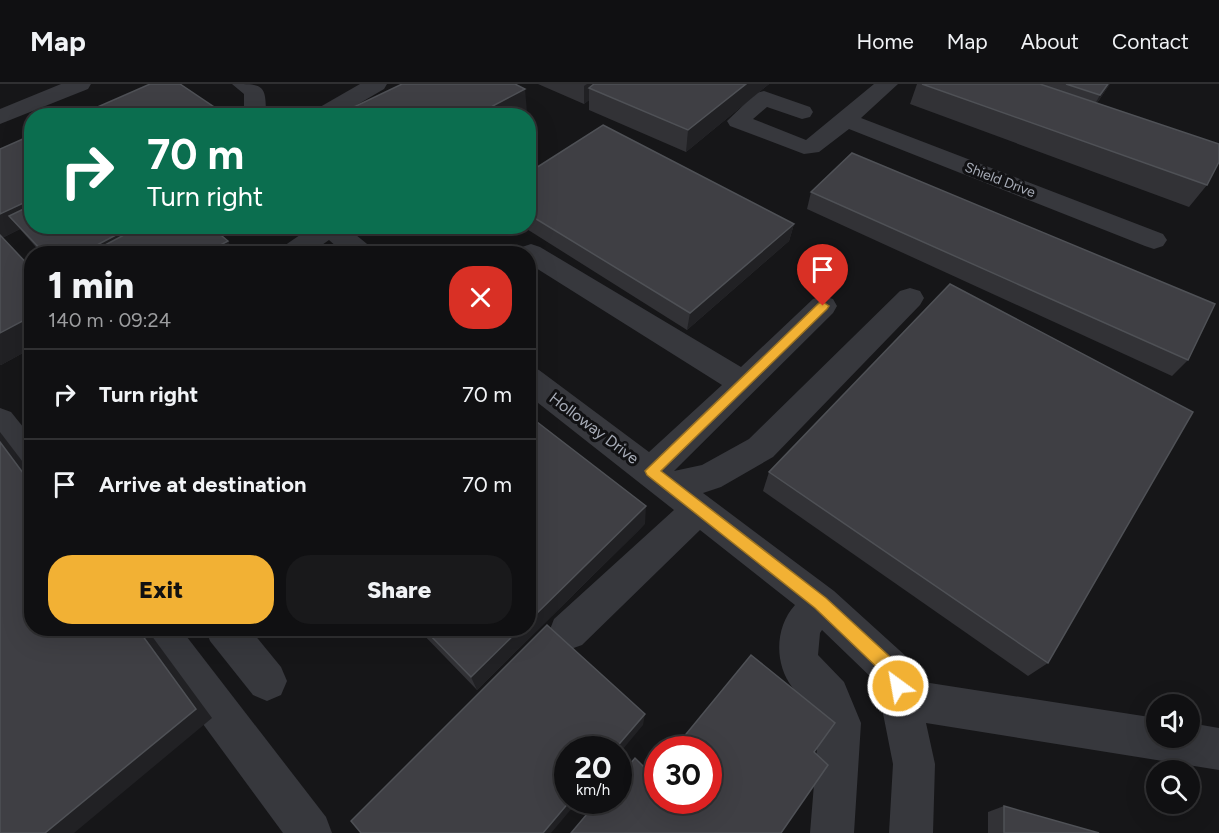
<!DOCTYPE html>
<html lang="en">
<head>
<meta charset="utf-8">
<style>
	:root { --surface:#101012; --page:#19191b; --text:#f1f3f6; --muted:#9c9d9f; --line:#303032; --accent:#f2b134 }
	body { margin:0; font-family:Figtree,sans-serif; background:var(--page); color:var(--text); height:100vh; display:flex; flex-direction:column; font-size:22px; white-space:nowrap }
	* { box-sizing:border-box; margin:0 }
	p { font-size:20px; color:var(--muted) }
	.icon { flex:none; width:33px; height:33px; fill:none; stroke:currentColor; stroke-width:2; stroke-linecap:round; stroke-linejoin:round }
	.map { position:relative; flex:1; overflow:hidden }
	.drawer { position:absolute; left:24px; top:162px; width:512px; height:390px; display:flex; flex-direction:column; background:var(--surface); border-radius:24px; box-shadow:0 6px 24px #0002,0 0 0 2px var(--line) }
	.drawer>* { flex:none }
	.banner { position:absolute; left:24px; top:24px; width:512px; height:126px; border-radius:24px; box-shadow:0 6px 24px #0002,0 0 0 2px var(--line); background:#0b6e4f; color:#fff; overflow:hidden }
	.fabs { position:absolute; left:1146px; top:610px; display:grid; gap:12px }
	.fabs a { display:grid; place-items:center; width:54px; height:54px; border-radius:50%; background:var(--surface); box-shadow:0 6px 24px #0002,0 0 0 2px var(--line); font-size:30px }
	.speed { position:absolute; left:554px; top:652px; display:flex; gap:12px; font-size:30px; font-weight:700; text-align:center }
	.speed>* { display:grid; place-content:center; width:78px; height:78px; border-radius:50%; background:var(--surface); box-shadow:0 6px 24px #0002,0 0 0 2px var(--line); line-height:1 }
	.speed small { font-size:15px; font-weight:400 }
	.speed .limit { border:9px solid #d22; background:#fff; color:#111 }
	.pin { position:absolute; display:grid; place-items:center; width:51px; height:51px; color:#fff; margin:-62px -26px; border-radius:50% 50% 50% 0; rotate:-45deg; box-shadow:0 0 6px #0007 }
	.pin .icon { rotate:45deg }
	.me { position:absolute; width:66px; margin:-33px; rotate:328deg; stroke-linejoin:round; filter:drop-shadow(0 0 4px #0008) }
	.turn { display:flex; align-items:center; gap:21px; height:126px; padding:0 24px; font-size:27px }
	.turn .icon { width:78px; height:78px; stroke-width:2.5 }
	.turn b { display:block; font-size:42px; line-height:51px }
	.round { display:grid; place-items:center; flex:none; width:63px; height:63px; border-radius:24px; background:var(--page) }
	.overview { display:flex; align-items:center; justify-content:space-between; height:102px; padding:0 24px }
	h1 { font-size:36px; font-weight:800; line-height:45px }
	.action { display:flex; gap:12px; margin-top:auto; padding:12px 24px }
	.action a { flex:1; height:69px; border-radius:24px; background:var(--accent); color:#111; font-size:24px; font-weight:800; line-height:69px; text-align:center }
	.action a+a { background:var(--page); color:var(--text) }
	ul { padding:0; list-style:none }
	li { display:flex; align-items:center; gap:18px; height:90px; padding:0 24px; border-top:2px solid var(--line) }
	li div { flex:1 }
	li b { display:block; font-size:22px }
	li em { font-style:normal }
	header { display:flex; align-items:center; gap:36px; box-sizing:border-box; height:84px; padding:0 30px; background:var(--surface); border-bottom:2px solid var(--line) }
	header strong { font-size:28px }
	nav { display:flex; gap:33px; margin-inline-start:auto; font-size:21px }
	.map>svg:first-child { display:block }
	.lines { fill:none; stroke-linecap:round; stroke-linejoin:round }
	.minor { fill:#37383d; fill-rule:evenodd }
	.wall { fill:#323236 }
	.shaded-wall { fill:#212124 }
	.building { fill:#3f3f44; stroke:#4f5156; stroke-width:1.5 }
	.route { fill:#f2b134; stroke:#9d7322; stroke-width:1.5 }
	.labels { text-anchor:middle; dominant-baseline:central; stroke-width:6; stroke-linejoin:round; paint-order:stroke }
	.far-street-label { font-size:14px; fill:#a8adb8; stroke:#111113 }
	.street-label { font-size:16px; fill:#a8adb8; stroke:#111113 }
</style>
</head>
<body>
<header>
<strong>Map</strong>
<nav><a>Home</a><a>Map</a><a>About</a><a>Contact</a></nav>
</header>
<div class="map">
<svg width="1219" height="749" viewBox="0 0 1219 749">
	<rect width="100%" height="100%" fill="#161618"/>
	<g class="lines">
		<g class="minor">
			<path d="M61,0h30l-3,5 -88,35v-15z"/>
			<path d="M232,0c32,0 34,0 34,32h-22v-22z"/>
			<path d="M360,0h27l-3,5 -46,27h-28l3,-5z"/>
			<path d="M874,0h24l-37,34 302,116 4,6 -4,6 -9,3 -9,-3 -296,-117 -30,23 -15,2 -74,-28 -3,-5 29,-28 8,-2 46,16 3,5 -3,5 -8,2 -35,-12 -14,12 53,21z"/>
			<path d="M313,142h32l27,22 4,6h-31l-16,-14 -20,14h-32l4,-6z"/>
			<path d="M531,160l9,3 201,120 72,-68 10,-3 10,3 4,7 -4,7 -159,158 28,-6 47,-26 151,-148 10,-3 10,3 4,7 -4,7 -147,152 -52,30 -18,6 131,98 75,68 8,22 239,37v20h34v-15l29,5v42l-293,-47 9,41 -2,69h-44l4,-69 -16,-81 -55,-53 -2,3 -2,22 26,27 17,41 -7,110h-44l9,-110c-6,-19 -16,-22 -27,-36 -18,-24 -17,-60 3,-82l-95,-75 -118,115 -14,5 -14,-5 -5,-13 5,-13 120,-109 -146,-115v-29l11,4 110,82 73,-67 -194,-122v-9l-10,-1 4,-6z"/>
			<path d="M0,324l11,4 21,26v39l-12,-4 -20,-28z"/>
			<path d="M137,544h43l146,189 6,16h-49l-141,-192z"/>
			<path d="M205,544h44l32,39 6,14 -6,14 -14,6 -14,-6 -43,-54z"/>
		</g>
	</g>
	<g class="wall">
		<path d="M538,0h231l-83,68 -97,-42v-10l-5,4z"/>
		<path d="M917,0h193l-13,19 110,82 -18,22 -279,-103z"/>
		<path d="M0,65l235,105h-193l-22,-25 -18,9 30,31v79l-31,17 -1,-1z"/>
		<path d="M528,89l266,51 -5,17 -102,89 -165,-104h6z"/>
		<path d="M811,108l377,168 -16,16 -365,-167z"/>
		<path d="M769,388l279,191 -20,13 -265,-185z"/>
		<path d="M645,440l-168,166 -60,-62h111z"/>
		<path d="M1004,722l95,27h-111v-21z"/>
	</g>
	<g class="shaded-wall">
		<path d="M587,0h25l-23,4v12l-5,4v-18z"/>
		<path d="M746,0h23l-83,68 2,-22z"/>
		<path d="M1108,0h2l-20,29 10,-18z"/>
		<path d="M525,5l2,23 -7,4h-46z"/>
		<path d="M220,27l2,5h-12z"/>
		<path d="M32,115v25l-23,-8 11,13 -20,10v-25z"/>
		<path d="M794,140l-5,17 -102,89 3,-17z"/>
		<path d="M133,142h56l-51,28h-58z"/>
		<path d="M228,157l7,13h-27l-1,-2z"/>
		<path d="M32,232v32l-31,17 -1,-1v-31z"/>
		<path d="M0,348l32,42v11l-32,-43z"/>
		<path d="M646,422l-1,18 -168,166 -6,-13 50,-49h7v-6z"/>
		<path d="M137,544h9l66,90 -138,115h-29z"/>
		<path d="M645,630l-2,11 -25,30v-5h-4z"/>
		<path d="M570,717h8l-27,32h-8z"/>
	</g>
	<g class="building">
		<path d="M150,0h30l40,27 -10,5h-133z"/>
		<path d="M402,0h113l10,5 -51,27h-139z"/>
		<path d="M594,0h152l-58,46 -99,-42z"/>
		<path d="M922,0h118l179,60v18l-12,23z"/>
		<path d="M1066,0h42l-8,11z"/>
		<path d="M603,41l191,99 -104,89 -162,-99v-41z"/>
		<path d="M32,51v64l-32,15v-65z"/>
		<path d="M852,69l363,151 -27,56 -377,-168z"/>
		<path d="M32,121v21h101l-53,28h-35l-36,-38z"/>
		<path d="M141,142h69l18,15 -21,11 1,2h-120z"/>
		<path d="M0,151l32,34v47l-32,17z"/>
		<path d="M950,200l243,128 -145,251 -279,-191z"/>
		<path d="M528,331l118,91 -118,116z"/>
		<path d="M0,358l32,43v143h105l59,81 -151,124h-45z"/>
		<path d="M547,541l98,89 -31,36h-47v51h3l-27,32h-182l-10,-12z"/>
		<path d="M423,544h98l-50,49z"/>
		<path d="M751,571l84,68 -21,29 14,13 -47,68h-210l27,-32h20v-23l17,-20 17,17 5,-5v31h51v-51h-35z"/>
		<path d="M1004,722l95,27h-95z"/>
	</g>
	<path class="route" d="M823,218l6,4 -2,3 -166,162 165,127 75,69 5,19 -3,5 -5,3 -6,-3 -5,-14 -72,-69 -168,-133 -2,-4 174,-168z"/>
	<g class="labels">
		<g class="far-street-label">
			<text transform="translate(1000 96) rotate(21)">Shield Drive</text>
		</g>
		<g class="street-label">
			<text transform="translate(594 344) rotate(37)">Holloway Drive</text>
		</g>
	</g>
</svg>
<div class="fabs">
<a><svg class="icon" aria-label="sound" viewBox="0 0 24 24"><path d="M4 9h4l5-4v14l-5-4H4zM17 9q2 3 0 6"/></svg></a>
<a><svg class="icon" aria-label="search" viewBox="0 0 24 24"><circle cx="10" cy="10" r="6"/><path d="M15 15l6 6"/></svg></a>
</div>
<div class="speed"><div>20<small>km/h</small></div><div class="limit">30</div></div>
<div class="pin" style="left:823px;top:222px;background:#d93025"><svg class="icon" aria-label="arrive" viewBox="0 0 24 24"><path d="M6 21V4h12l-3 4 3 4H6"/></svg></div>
<svg class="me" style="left:898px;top:602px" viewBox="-20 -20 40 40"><circle r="17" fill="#f2b134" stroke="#fff" stroke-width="3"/><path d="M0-11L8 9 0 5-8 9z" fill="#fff"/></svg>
<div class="banner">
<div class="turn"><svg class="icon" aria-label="right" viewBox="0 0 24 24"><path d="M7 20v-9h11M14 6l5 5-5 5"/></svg><div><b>70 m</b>Turn right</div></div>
</div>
<section class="drawer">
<div class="overview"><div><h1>1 min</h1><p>140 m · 09:24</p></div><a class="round" style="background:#d93025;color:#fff"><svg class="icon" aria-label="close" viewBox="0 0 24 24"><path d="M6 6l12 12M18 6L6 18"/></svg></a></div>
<ul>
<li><svg class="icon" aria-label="right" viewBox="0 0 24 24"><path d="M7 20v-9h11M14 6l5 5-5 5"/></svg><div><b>Turn right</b></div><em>70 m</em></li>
<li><svg class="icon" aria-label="arrive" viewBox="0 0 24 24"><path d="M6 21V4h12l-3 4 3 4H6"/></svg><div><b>Arrive at destination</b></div><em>70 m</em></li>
</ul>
<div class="action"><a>Exit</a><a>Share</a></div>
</section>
</div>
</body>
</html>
